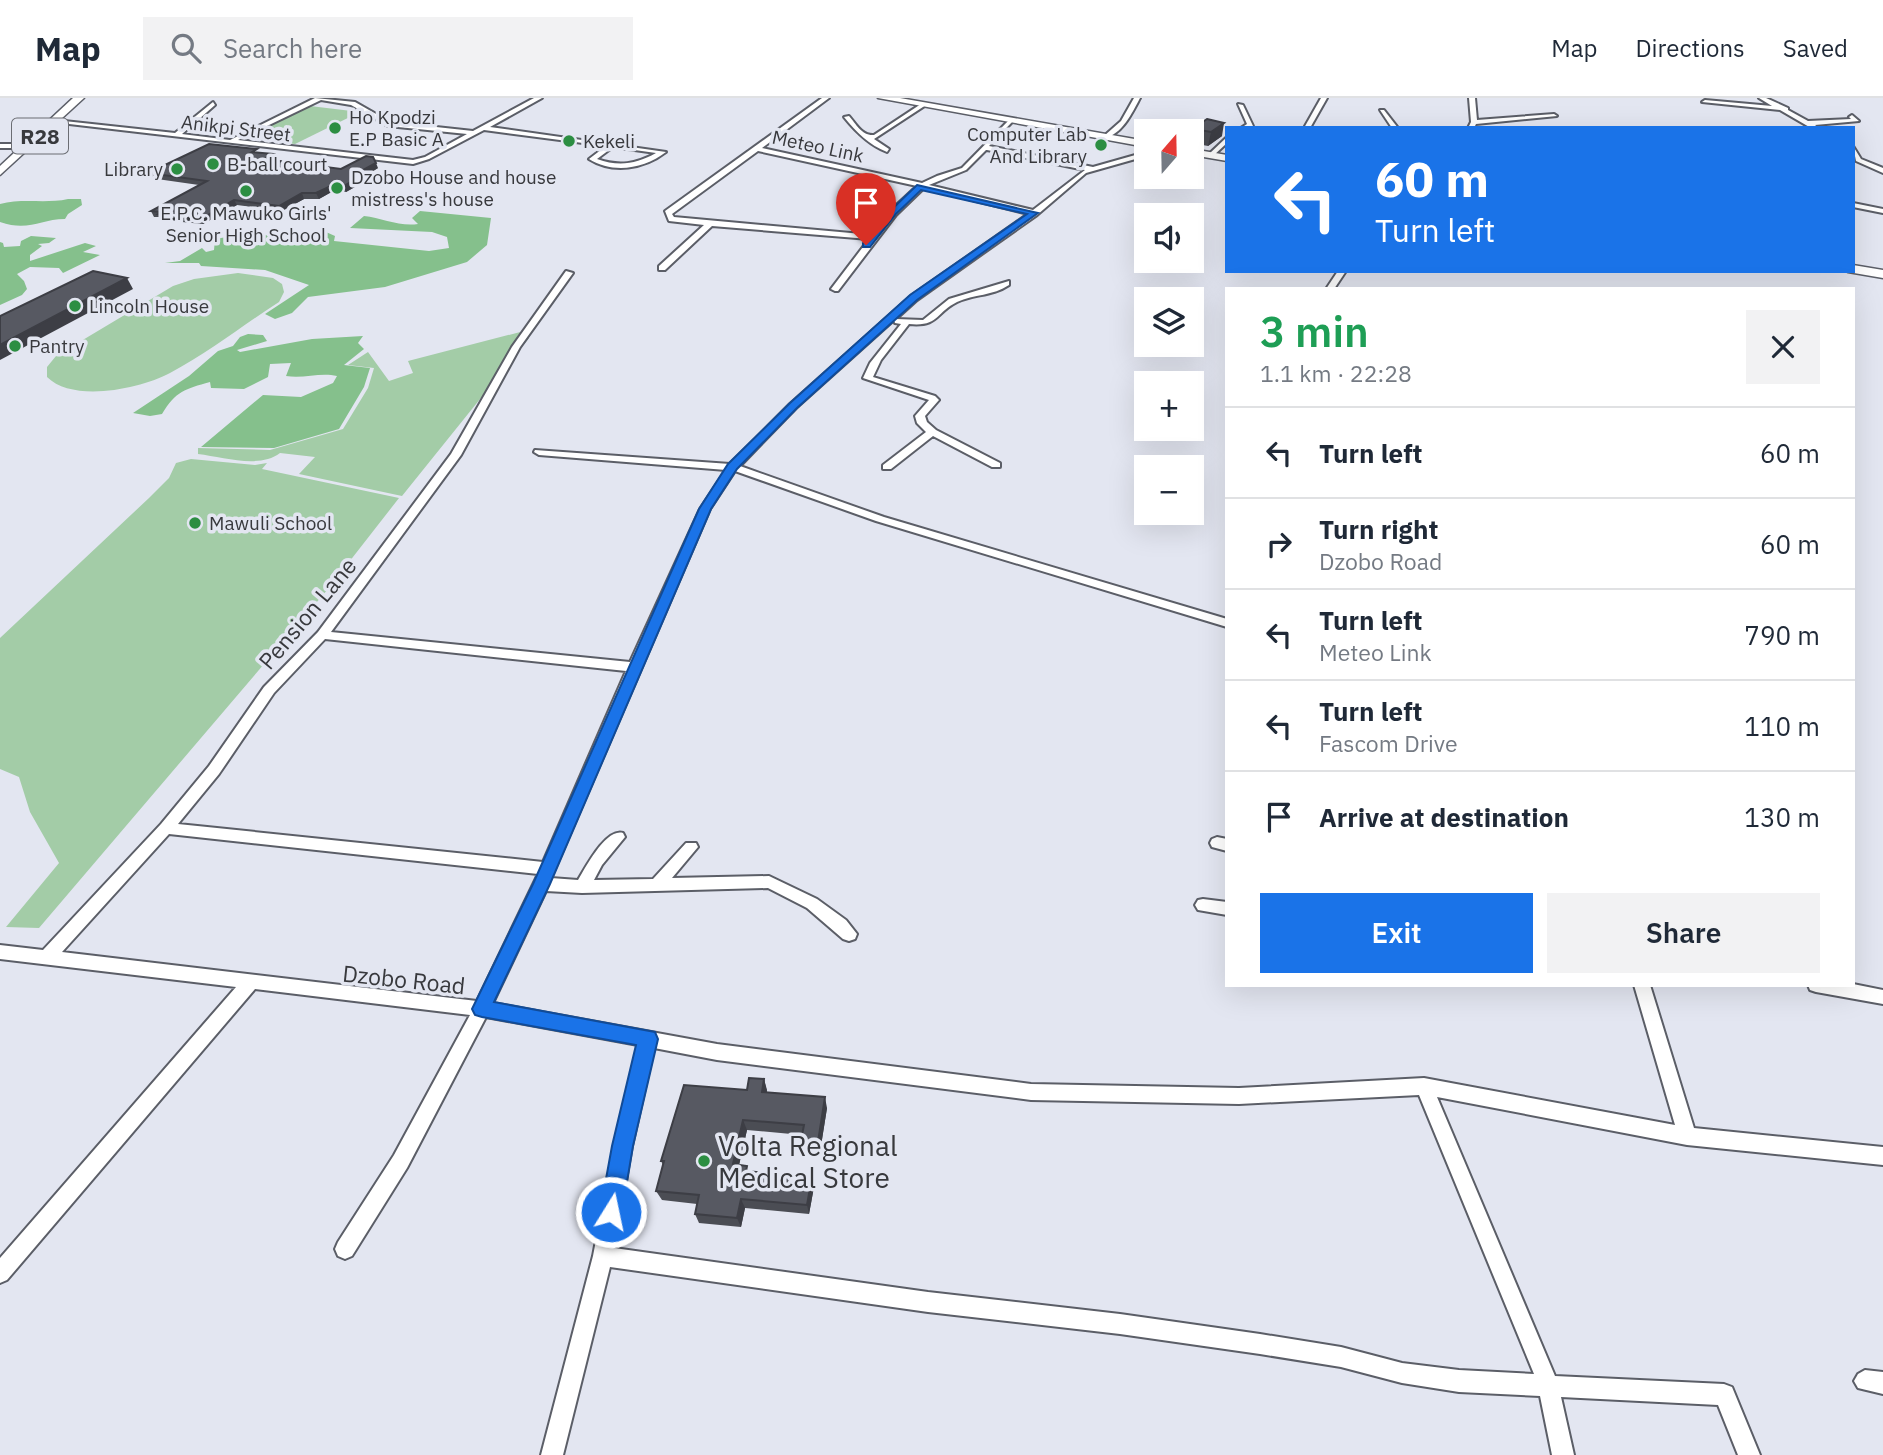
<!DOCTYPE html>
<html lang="en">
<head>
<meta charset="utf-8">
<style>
	:root { --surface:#fff; --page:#f2f2f3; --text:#1f2937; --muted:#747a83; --line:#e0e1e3; --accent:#1a73e8 }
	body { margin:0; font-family:"IBM Plex Sans",sans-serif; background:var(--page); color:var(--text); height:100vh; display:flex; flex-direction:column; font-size:26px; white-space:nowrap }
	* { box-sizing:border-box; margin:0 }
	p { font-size:23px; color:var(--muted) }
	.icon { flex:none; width:38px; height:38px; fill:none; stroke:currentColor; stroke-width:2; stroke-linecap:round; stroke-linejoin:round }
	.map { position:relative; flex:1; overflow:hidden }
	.panel { position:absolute; left:1225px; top:189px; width:630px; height:700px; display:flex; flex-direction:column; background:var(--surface); border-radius:0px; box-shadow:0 7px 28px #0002 }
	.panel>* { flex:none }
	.top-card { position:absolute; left:1225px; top:28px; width:630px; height:147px; border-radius:0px; box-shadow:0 7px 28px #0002; background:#1a73e8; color:#fff; overflow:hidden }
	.needle { width:46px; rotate:20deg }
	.controls { position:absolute; left:1134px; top:21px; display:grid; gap:14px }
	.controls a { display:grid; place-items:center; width:70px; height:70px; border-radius:0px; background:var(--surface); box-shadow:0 7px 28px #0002; font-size:35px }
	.pin { position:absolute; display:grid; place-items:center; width:60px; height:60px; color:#fff; margin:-72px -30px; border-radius:50% 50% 50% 0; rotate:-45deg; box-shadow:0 0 7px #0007 }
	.pin .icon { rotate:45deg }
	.me { position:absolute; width:77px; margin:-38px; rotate:10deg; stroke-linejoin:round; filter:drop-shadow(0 0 5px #0008) }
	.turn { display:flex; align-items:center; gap:24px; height:147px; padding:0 35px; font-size:32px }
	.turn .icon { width:91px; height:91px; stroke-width:2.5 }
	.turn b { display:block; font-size:49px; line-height:60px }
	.round { display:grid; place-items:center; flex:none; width:74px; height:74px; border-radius:0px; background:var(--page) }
	.summary { display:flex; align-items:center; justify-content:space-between; height:119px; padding:0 35px }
	h1 { font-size:42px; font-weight:600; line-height:52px; color:#1e9e55 }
	.cta { display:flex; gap:14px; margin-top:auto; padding:14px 35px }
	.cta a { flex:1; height:80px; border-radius:0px; background:var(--accent); color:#fff; font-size:28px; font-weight:600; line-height:80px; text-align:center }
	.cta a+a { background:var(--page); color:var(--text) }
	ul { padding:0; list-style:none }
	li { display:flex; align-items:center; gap:21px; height:91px; padding:0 35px; border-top:2px solid var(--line) }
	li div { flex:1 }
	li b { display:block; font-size:26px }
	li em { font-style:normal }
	header { display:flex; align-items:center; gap:42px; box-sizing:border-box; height:98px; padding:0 35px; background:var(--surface); border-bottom:2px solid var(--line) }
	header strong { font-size:33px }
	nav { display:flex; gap:38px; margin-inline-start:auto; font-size:24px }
	.search { width:490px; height:63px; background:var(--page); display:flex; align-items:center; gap:18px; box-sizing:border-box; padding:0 24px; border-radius:0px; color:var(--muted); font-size:26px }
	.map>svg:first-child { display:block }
	.green { fill:#a3cca7 }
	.forest { fill:#85c08c }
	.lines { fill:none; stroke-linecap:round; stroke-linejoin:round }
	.street-casing { stroke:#5b5e67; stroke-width:4 }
	.primary-casing { stroke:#5b5e67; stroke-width:3 }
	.street { fill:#fff; fill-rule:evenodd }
	.primary { fill:#fff; fill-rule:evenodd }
	.wall { fill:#4b4d54 }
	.shaded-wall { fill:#3d3e45 }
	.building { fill:#575962; stroke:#3d3e45; stroke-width:2 }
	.route { fill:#1a73e8; stroke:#114b97; stroke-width:2 }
	.poi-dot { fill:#2c8e42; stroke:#e3e6f1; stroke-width:2.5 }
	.labels { text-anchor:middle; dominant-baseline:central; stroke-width:7; stroke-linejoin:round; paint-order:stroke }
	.far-poi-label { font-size:19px; fill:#38393d; stroke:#e3e6f1; text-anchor:start }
	.far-street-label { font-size:19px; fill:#38393d; stroke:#e3e6f1 }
	.shield { fill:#e3e6f1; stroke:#6b6d73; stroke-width:2 }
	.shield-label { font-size:21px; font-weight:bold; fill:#38393d }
	.street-label { font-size:23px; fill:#38393d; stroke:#e3e6f1 }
	.near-poi-label { font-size:28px; fill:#38393d; stroke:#e3e6f1; text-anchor:start }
</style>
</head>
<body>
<header>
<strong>Map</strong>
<div class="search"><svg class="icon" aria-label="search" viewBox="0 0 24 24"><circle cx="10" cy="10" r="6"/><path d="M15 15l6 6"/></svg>Search here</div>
<nav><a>Map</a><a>Directions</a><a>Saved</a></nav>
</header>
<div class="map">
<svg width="1883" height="1357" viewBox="0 0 1883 1357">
	<rect width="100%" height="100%" fill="#e3e6f1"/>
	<g class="green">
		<path d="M310,8l50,6 -65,32 -52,-7z"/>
		<path d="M238,175l35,5 9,6 2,8 -5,10c-36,23 -71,51 -109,71 -30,16 -97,30 -123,4v-10l9,-11 117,-70 21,-7z"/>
		<path d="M524,233l5,7 -127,158 -103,-22 16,-17 -35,-4c-21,16 -57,4 -82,1v-6l72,2 73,-21 25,-41 6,-20 -26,-3 20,-13 21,29 24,-8 -5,-12z"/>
		<path d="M191,361l64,6 12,-2 -5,6 137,29 -71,91 -289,339 -33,-1 53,-64 -29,-51 -11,-35 -19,-8v-131l149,-140 20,-20 7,-15z"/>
	</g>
	<g class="forest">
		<path d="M68,101h13l1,6 -14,9 -3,5c-25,0 -36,13 -65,3v-18c22,-6 46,0 68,-5z"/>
		<path d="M420,113l71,7 -4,27 -20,17 -82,25 -77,10 -16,16 -17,6 -10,-5 44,-29 -44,-15 -64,-4 -2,-3h-34l15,-2 22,-13 4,4 8,-2 1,-11 30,-5 47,3 18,-6 16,1 9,4 -1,5 95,10 20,-3 -2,-11 -15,-5 -82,-4 14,-12c18,2 36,11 54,8l-6,-6z"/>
		<path d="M31,138l25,2 -7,5 -11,1 4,2 -12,9v6l55,-18 11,3 -13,6 17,3 -37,18 -4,-5 -29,-1 -13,7 7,7 3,8 -5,6 -22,10v-63l3,1 1,4 16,-1 1,-5z"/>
		<path d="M248,236l15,1 4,6 -30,9 3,2 72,-13 51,-3 -5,7 6,6 -20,16 26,3 -6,19 -25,42 -65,19 -73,-1 62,-52 38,2 32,-14 4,-7c-17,-4 -33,3 -51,0l5,-13 -21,1 -2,13 -24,12 -33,-1 -1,-6c-25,7 -34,9 -48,32l-12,2 -17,-3 56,-37 29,-25 15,-5 7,-9z"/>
	</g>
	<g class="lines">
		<defs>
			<g id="street">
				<path d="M315,0l40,4 35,20 83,9 61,-33h8l-52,29 176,25c-22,17 -53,22 -77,7l17,-13 -122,-16 -55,29 -16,5 -361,-42 3,-2 120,13 38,-31 2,3 -33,29 48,6zM321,2l30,5 37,21 79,8 -42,23 -12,3 -175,-20zM613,49l43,6c-20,11 -37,14 -59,6z"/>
				<path d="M822,0h7l-67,50 160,35 15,-7 25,-8 49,-50 2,3 -24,25 104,21 53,-15v4l-60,17 -49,42 -120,85 -21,19 27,1 26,-21 60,-18v4c-16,11 -35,9 -52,17 -22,11 -18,25 -48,22l-28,36 -8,17 62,19 4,4 -14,16 2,6 9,8 64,33v4h-8l-59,-31 -42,33h-8v-4l43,-33 -9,-9 -2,-7 14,-16 -66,-22 7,-15 31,-39 -6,-1 -1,-3 -98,88 -56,58 144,51 343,102v8l-351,-106 -141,-50 -25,38 -159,369 27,2c8,-13 28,-52 45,-47l2,4 -23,28 -8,15 59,-1 33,-36h10l2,4 -26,31 97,-2 48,23 29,21 11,14 -2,5 -6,2 -6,-2 -36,-31 -39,-20 -186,5 -36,-2 -53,112 224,41 314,40 208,4 185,-10 251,47 -41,-140h16l44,143 189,19v18l-196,-20 -250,-48 118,279 169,8 8,3 28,68h-22l-20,-50 -157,-8 13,58h-22l-12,-59 -81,-4 -57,-9 -61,-16 -81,-13 -140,-20 -192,-22 -318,-45 -47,188h-22l52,-199 21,-110 24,-101 -152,-28 -79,151 -55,88 -7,3 -7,-3 -3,-7 3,-7 56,-87 76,-140 -215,-26 -248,291 -7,3v-25l236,-271 -236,-28v-14l43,5 118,-126 48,-58 55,-79 54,-55 133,-178 61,-107 54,-76 7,2 -53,74 -59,108 -130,177 299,30 70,-153 26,-39 -187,-15 -5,-3 1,-2 195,14 60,-60 121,-108 117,-82 -104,-26 -28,27 -58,76h-3l-4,-2 38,-50 -157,-13 -47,44h-6v-4l45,-41 -35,-4 -4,-10zM986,52h1l98,20 -52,40 -104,-25 37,-15zM758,53l159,35 -27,25 -17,24 -199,-18 -2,-3zM325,541l301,32 -83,191 -365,-38 41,-50 55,-81zM169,736l369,40 -61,127 -415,-49zM654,950l63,12 314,40 208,4 180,-9 115,279 -75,-4 -57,-7 -61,-16 -81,-13 -140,-20 -192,-22 -314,-44 18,-102z"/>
				<path d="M1134,0h6c-8,15 -18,37 -36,40v-2l17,-15z"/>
				<path d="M1321,0h6l-17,30h-6z"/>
				<path d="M1469,0h6l2,22 77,-6 3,2 -81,8 -2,4h-6l3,-6z"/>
				<path d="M1759,0h7l22,10v2l20,11 43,-2 -2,-2 3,-2 7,6 -44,4 4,3h-8l-31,-18 -78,-8 3,-2 67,6z"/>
				<path d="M921,6l5,1 -52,34 15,10 -2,3c-18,-7 -31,-20 -43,-35l5,-1c7,8 13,20 25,19z"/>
				<path d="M1238,6l5,1 10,21 -12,2 6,-4z"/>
				<path d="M1380,12h4l14,18h-6z"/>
				<path d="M1227,39v6l-14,13h-4v-2z"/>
				<path d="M0,46h28l3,2 -3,2h-28z"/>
				<path d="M1853,48l8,13 22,9v5l-27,-12z"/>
				<path d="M1853,105l30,6v4l-30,-6z"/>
				<path d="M1338,173h8l-12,18h-8z"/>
				<path d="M1217,739l10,2v12l-15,-4 -2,-4 2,-4z"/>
				<path d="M1203,801l24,3v13l-29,-5 -3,-5 3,-5z"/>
				<path d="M1853,886l30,6v14l-67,-12 -6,-2 -2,-5z"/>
				<path d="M1865,1272l18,2v22l-25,-6 -4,-7 4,-7z"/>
			</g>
			<g id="primary">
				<path d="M73,0h11l-84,77v-9z"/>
				<path d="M878,0h22l246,43v6z"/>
				<path d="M1192,51l35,6v6l-35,-6z"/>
				<path d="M1853,167l30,5v8l-35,-6 5,-1z"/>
			</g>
		</defs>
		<use href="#street" class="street-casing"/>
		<use href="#primary" class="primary-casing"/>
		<use href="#street" class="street"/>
		<use href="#primary" class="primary"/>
	</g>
	<g class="wall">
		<path d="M1207,21l15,17 -14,10 -16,-3 1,-14z"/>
		<path d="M259,55l16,7 66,9 37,-1 -13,8 2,4 -21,12 -11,-2 -16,9h-15l-22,12 -45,-6 -34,19 -42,-4 -2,-3h-5l-3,-6 48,-26 -49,-7 -2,-5z"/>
		<path d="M764,981l3,13 60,16 -7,44 -16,-1 -3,-11 1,-5 -55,-5 -8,35 11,6 64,16 -5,27 -64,-6 -4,19 -42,-4 -4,-9 2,-10 -35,-4 -6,-9 7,-26 -2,-4 86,-71z"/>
	</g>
	<g class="shaded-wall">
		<path d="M1224,25l-2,13 -14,10 3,-14z"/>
		<path d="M273,56l2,6 -11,-1z"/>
		<path d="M376,65l2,5 -13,8 2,4 -21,12 -2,-6 12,-12z"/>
		<path d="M333,87l2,5 -16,9 -3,-6z"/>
		<path d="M302,95l2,6 -22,12 -3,-5z"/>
		<path d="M234,102l3,5 -34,19 -2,-5z"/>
		<path d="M127,180l6,11 -133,71v-15z"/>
		<path d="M764,981l3,11 -2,12 -3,-10z"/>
		<path d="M825,999l2,11 -7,44 -2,-10z"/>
		<path d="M743,1022l4,10 -10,44 -4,-10z"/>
		<path d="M812,1079l2,10 -5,27 -2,-9z"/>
		<path d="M741,1101l4,9 -4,19 -4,-9z"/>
	</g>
	<g class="building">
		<path d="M1207,21l17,4 -13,9 -18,-3z"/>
		<path d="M209,46l48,5 -5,3 21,2 -9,5 77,10 25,-13 7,1 3,6 -20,11 8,1 -20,11 -11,-1 -17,8h-14l-23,13 -45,-6 -33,19 -43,-5 3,-2 -10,-1 56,-30 -59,-8z"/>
		<path d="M93,173l34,7 -127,67v-29z"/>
		<path d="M749,980l15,1 -2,13 63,5 -7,45 -17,-2 3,-15 -61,-5 -10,44 14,2 -1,5 66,6 -5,28 -66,-6 -4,19 -42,-4 4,-19 -43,-4 8,-30h-3l23,-76 63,5z"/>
	</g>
	<path class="route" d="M917,87l121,28 -121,87 -120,108 -60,61 -26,40 -161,375 -56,118 161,30 3,7 -25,107 -11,66 -3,8 -8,3 -8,-3 -3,-8 12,-66 24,-101 -154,-28 -7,-2 -3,-6 61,-125 166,-375 29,-45 62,-61 120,-108 117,-81 -106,-24 -25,24 -26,33h-7v-4l27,-32z"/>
	<g class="poi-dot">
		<circle cx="335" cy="30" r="7"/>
		<circle cx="569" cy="43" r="7"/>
		<circle cx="1101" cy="47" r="7"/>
		<circle cx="213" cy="66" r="7"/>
		<circle cx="177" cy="71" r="7"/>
		<circle cx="337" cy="90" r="7"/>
		<circle cx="246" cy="93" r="7"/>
		<circle cx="75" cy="208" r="7"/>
		<circle cx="15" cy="248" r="7"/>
		<circle cx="195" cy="425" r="7"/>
		<circle cx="704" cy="1063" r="7"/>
	</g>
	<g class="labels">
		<g class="far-poi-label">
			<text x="349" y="19">Ho Kpodzi<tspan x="349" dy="22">E.P Basic A</tspan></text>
			<text x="1087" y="36" text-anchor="end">Computer Lab<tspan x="1087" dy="22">And Library</tspan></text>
			<text x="583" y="43">Kekeli</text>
			<text x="227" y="66">B-ball court</text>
			<text x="163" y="71" text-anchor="end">Library</text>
			<text x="351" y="79">Dzobo House and house<tspan x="351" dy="22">mistress's house</tspan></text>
			<text x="246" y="115" text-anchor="middle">E.P.C. Mawuko Girls'<tspan x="246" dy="22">Senior High School</tspan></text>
			<text x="89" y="208">Lincoln House</text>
			<text x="29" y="248">Pantry</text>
			<text x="209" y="425">Mawuli School</text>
		</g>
		<g class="far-street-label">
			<text transform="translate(236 30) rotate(7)">Anikpi Street</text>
			<text transform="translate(818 48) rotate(12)">Meteo Link</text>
		</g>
		<rect class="shield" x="12" y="20.5" width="56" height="35" rx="5"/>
		<g class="shield-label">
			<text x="40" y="38">R28</text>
		</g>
		<g class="street-label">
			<text transform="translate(307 515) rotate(-50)">Pension Lane</text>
			<text transform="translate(404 881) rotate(6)">Dzobo Road</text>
		</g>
		<g class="near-poi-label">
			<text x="718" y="1047">Volta Regional<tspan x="718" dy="32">Medical Store</tspan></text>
		</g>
	</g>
</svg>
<div class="controls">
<a><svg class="needle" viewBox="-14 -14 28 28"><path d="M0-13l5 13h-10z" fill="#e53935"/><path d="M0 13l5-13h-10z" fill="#747a83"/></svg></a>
<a><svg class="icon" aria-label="sound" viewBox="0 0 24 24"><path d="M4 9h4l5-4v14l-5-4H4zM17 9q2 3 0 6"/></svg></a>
<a><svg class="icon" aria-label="layers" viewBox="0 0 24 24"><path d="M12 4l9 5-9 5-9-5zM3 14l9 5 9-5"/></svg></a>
<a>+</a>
<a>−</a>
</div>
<div class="pin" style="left:866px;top:147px;background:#d93025"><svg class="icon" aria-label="arrive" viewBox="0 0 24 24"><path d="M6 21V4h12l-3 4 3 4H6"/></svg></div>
<svg class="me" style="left:611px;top:1114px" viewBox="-20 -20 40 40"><circle r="17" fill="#1a73e8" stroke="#fff" stroke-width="3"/><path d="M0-11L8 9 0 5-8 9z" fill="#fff"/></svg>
<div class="top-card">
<div class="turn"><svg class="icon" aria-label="left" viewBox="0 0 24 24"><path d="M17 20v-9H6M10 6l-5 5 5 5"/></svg><div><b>60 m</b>Turn left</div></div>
</div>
<section class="panel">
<div class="summary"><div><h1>3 min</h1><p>1.1 km · 22:28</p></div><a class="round"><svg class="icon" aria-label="close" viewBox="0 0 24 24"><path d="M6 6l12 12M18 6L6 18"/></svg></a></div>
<ul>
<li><svg class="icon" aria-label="left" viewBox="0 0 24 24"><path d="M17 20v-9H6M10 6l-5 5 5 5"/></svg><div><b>Turn left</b></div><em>60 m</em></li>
<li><svg class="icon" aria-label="right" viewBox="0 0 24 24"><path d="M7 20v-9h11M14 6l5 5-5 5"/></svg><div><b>Turn right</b><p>Dzobo Road</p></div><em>60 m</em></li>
<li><svg class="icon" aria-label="left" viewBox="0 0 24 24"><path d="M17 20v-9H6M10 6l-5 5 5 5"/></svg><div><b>Turn left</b><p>Meteo Link</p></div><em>790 m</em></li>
<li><svg class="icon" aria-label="left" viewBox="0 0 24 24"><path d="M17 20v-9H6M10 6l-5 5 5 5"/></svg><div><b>Turn left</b><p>Fascom Drive</p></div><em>110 m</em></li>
<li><svg class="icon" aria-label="arrive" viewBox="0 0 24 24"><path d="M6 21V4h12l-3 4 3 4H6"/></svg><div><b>Arrive at destination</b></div><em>130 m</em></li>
</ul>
<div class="cta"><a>Exit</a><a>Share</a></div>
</section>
</div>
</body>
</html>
